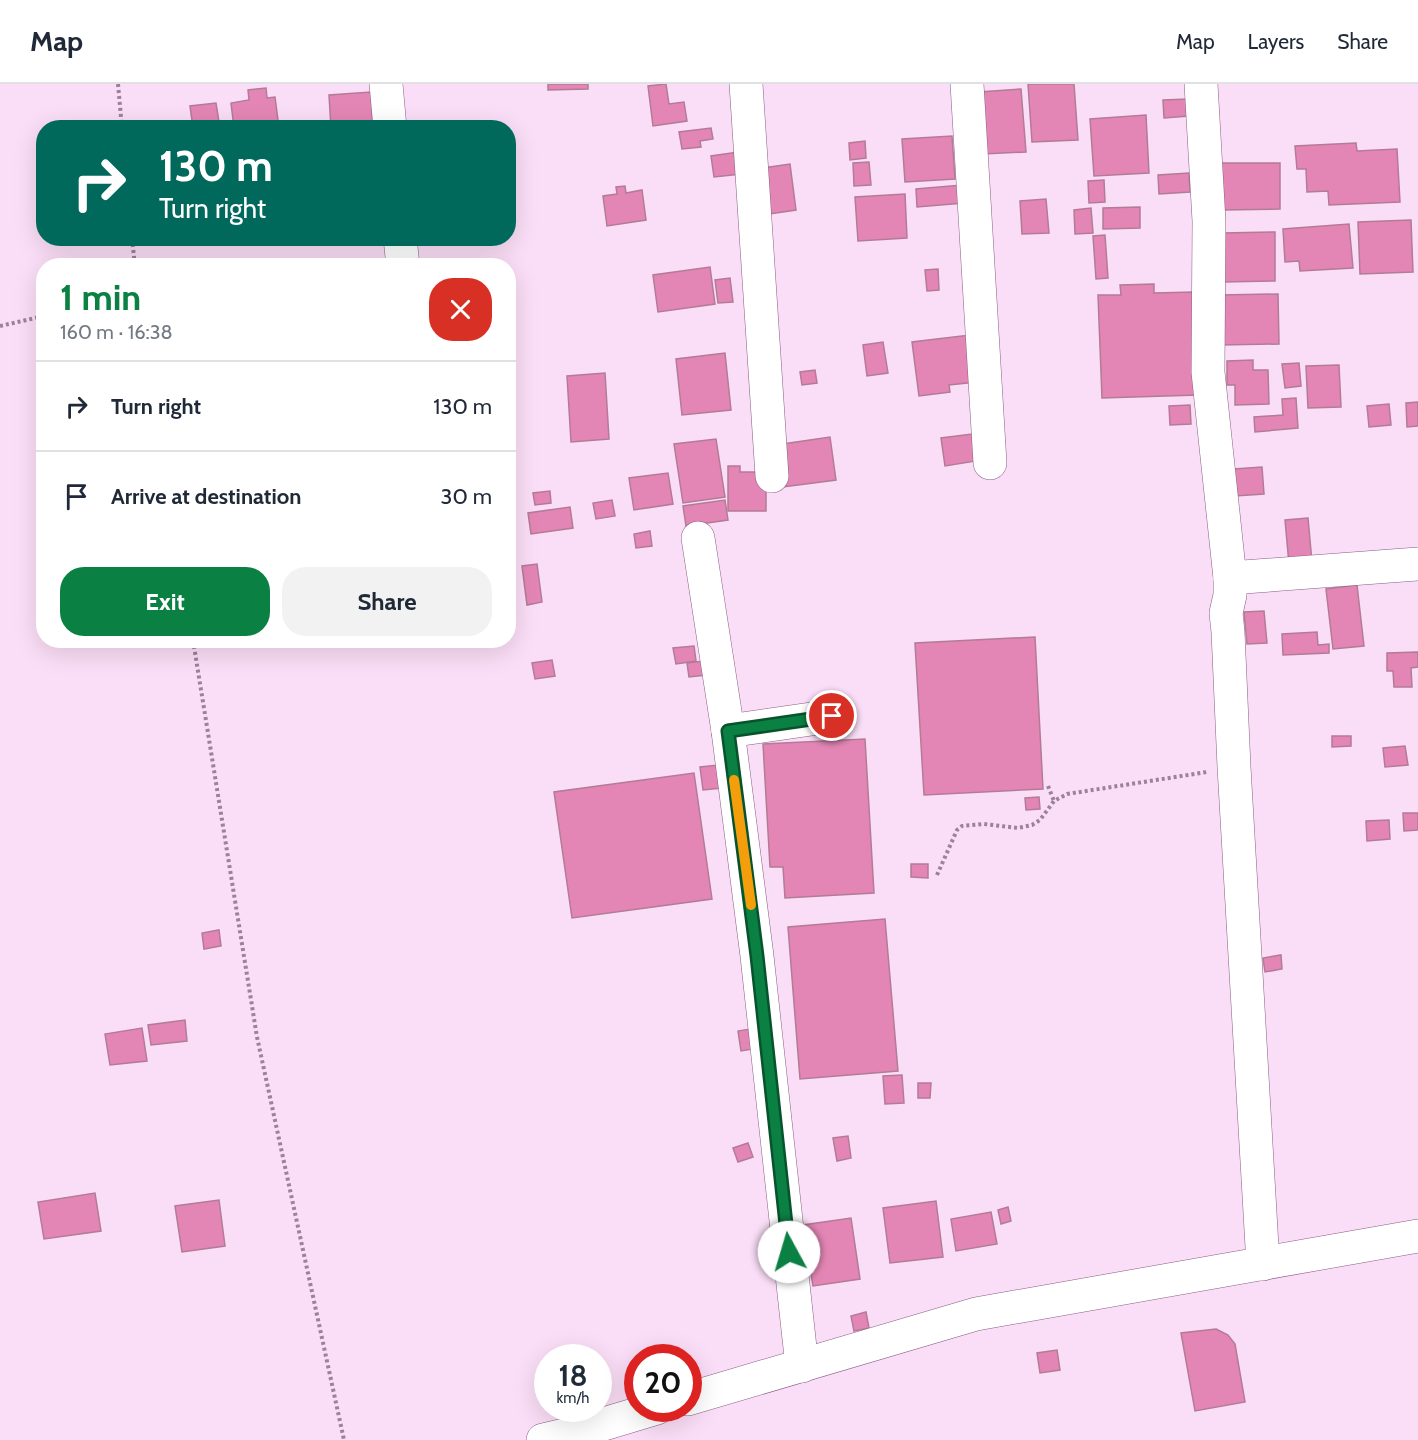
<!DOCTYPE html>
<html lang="en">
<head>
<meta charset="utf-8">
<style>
	:root { --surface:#fff; --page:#f2f2f3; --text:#1f2937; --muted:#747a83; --line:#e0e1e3; --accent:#0b8043 }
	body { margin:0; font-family:Cabin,sans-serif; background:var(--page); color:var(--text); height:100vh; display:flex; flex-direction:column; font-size:22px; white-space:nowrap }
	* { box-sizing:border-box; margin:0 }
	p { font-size:20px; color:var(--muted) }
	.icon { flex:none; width:33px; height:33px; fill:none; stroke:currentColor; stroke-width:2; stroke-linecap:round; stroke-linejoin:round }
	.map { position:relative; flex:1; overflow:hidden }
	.sheet { position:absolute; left:36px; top:174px; width:480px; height:390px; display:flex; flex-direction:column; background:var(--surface); border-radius:24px; box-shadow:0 6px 24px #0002 }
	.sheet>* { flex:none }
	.banner { position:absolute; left:36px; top:36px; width:480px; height:126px; border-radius:24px; box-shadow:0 6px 24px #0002; background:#00695c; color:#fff; overflow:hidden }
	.speed { position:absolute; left:534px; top:1260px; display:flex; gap:12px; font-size:30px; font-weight:700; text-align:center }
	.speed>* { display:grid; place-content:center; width:78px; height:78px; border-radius:50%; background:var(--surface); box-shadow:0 6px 24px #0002; line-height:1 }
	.speed small { font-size:15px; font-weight:400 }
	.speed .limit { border:9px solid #d22; background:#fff; color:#111 }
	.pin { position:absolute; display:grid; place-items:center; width:51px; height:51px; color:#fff; margin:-26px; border:3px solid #fff; border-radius:50%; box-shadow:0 2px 6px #0007 }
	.me { position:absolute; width:66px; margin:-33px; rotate:354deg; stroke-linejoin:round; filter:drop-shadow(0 0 4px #0008) }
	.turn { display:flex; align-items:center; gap:21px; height:126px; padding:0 24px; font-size:27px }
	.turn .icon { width:78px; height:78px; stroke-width:2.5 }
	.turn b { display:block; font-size:42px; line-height:51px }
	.round { display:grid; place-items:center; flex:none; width:63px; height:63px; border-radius:24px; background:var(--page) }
	.summary { display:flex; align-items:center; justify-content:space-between; height:102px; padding:0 24px }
	h1 { font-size:36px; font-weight:700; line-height:45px; color:var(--accent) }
	.cta { display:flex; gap:12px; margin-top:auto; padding:12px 24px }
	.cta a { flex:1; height:69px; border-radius:24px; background:var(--accent); color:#fff; font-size:24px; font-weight:700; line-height:69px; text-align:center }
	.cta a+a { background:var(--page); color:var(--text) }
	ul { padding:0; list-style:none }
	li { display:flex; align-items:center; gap:18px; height:90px; padding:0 24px; border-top:2px solid var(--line) }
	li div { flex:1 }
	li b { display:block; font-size:22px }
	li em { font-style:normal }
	header { display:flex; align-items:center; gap:36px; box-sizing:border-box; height:84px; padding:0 30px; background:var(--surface); border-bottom:2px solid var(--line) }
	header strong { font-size:28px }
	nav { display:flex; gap:33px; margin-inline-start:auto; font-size:21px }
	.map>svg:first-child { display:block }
	.building { fill:#e486b5; stroke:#b37b95; stroke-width:1.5 }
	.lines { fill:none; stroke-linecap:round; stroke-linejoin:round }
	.minor-casing { stroke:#885e84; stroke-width:34 }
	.path { stroke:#9a8297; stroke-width:4; stroke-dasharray:3 3; stroke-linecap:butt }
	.minor { stroke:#fff; stroke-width:33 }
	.route-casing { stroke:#07532c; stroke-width:15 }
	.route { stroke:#0b8043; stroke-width:10 }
	.slow { stroke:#f59e0b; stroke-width:10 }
</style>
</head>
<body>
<header>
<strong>Map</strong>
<nav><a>Map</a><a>Layers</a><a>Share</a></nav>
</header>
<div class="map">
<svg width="1418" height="1356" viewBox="0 0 1418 1356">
	<rect width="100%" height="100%" fill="#faddf6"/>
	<g class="building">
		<path d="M548,0h40v5l-40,1z"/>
		<path d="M666,0l3,20 15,-2 3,19 -34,5 -5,-40z"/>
		<path d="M1028,0h46l4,56 -46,2z"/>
		<path d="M266,4l1,10 8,-1 4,31h-45l-3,-25 18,-3 -1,-10z"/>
		<path d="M1021,5l5,63 -43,2 -4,-62z"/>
		<path d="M371,8l2,36h-42l-2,-33z"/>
		<path d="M1188,15l1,17 -25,2 -1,-18z"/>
		<path d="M216,19l4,25h-27l-3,-22z"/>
		<path d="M1146,31l3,58 -55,3 -4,-57z"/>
		<path d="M711,44l2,11 -13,2 1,6 -19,2 -3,-17z"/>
		<path d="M952,52l3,43 -50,3 -3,-43z"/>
		<path d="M865,57l1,17 -16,2 -1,-17z"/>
		<path d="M1356,59l1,8 40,-2 3,53 -71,3 -1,-14 -21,1 -1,-23h-9l-2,-23z"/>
		<path d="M738,68l3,22 -27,3 -3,-21z"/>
		<path d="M869,78l2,23 -17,1 -1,-23z"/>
		<path d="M1220,79h60v46l-59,1z"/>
		<path d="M790,80l6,46 -33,5 -7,-46z"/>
		<path d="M1189,89l1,19 -31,2 -1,-19z"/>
		<path d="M1104,96l1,22 -16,1 -1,-22z"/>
		<path d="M962,101l2,18 -47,4 -1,-18z"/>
		<path d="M625,102l1,7 16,-3 4,30 -39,6 -4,-30 14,-2 -1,-7z"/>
		<path d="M905,110l2,44 -49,3 -3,-44z"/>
		<path d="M1046,115l3,34 -27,1 -2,-33z"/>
		<path d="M1140,123v21l-37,1v-21z"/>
		<path d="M1091,124l2,25 -18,1 -1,-24z"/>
		<path d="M1411,136l2,52 -53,2 -2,-52z"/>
		<path d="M1349,140l4,44 -53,3 -1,-10 -14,1 -2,-33z"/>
		<path d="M1275,148v49l-52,1 -1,-49z"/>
		<path d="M1105,151l3,43 -12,1 -3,-43z"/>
		<path d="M710,183l5,37 -57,8 -5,-37z"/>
		<path d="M938,185l1,21 -12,1 -2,-21z"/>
		<path d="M730,194l3,24 -15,1 -3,-23z"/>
		<path d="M1154,200v9l40,-1 4,103 -96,3 -4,-103h23l-1,-10z"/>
		<path d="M1278,210l1,50 -59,1 -1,-50z"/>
		<path d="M970,251l6,47 -27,3 1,7 -31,4 -7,-54z"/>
		<path d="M883,258l5,31 -21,3 -4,-31z"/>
		<path d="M725,269l6,57 -49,5 -6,-56z"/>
		<path d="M1253,276v10h15l1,34 -34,1v-20h-8v-24z"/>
		<path d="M1299,279l2,23 -16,2 -3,-24z"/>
		<path d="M1339,281l2,42 -33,1 -2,-42z"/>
		<path d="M815,286l2,13 -15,2 -2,-13z"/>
		<path d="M605,289l4,66 -38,3 -4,-66z"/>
		<path d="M1296,314l2,30 -43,4 -1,-15 29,-2 -1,-16z"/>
		<path d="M1418,318v24l-11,1 -1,-24z"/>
		<path d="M1389,320l2,21 -22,2 -2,-21z"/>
		<path d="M1190,321l1,19 -21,1 -1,-19z"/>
		<path d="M972,350l4,27 -31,5 -4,-28z"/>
		<path d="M830,353l6,43 -53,7 -7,-42z"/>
		<path d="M716,355l9,58 -42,6 -9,-59z"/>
		<path d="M728,382h12v6h26v39h-38z"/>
		<path d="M1262,383l2,27 -29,2 -1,-27z"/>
		<path d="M668,389l5,31 -39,6 -5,-32z"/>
		<path d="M550,407l1,12 -16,2 -2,-12z"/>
		<path d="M612,416l3,16 -19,3 -3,-16z"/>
		<path d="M725,416l3,20 -42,6 -3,-20z"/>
		<path d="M570,423l3,21 -42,6 -3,-21z"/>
		<path d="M1308,434l4,44 -23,2 -4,-44z"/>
		<path d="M650,447l2,15 -16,2 -2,-14z"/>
		<path d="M537,480l5,38 -15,3 -5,-39z"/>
		<path d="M1357,501l7,61 -31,3 -7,-60z"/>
		<path d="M1264,527l3,32 -20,1 -3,-32z"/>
		<path d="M1317,548l1,13 11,-1v9l-46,2 -1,-21z"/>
		<path d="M1035,553l8,152 -119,6 -9,-152z"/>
		<path d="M694,562l2,15 -20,3 -3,-16z"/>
		<path d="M1418,568v15l-7,1 1,19h-18l-1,-16h-6v-18z"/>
		<path d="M552,576l3,16 -20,3 -3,-16z"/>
		<path d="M704,577l2,14 -17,2 -2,-14z"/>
		<path d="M1332,652h19v10l-19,1z"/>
		<path d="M865,655l9,154 -89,5 -2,-31h-13l-7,-123z"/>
		<path d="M1405,662l3,19 -23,2 -2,-19z"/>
		<path d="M719,681l3,23 -19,2 -3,-23z"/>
		<path d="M694,689l18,126 -140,19 -18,-126z"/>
		<path d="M1039,713l1,12 -14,1 -1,-12z"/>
		<path d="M1403,729h15v17l-14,1z"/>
		<path d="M1389,736l1,19 -23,2 -1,-20z"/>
		<path d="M911,780h17v14l-17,-1z"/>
		<path d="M885,835l13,152 -98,8 -12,-152z"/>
		<path d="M219,846l2,16 -17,3 -2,-16z"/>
		<path d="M1281,871l1,14 -17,3 -2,-14z"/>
		<path d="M185,936l2,21 -36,4 -3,-20z"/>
		<path d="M142,944l5,33 -37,4 -5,-31z"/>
		<path d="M750,945l3,20 -12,2 -3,-20z"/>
		<path d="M902,991l2,28 -19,1 -2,-28z"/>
		<path d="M918,999h13l-1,15h-12z"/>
		<path d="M848,1052l3,22 -14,3 -4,-23z"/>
		<path d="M748,1059l5,14 -15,5 -5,-14z"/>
		<path d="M95,1109l6,38 -57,8 -6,-37z"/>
		<path d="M219,1116l6,46 -43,6 -7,-46z"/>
		<path d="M936,1117l7,56 -53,6 -7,-55z"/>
		<path d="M1008,1123l3,14 -10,3 -3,-14z"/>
		<path d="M991,1128l6,32 -41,7 -5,-32z"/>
		<path d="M851,1134l9,61 -47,7 -10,-61z"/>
		<path d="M866,1228l3,16 -15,3 -3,-15z"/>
		<path d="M1216,1245l12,6 7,9 10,58 -50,9 -14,-78z"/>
		<path d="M1057,1266l3,20 -20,3 -3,-20z"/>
	</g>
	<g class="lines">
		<defs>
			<g id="minor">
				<path d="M386,0l4,44"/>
				<path d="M746,0l26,392"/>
				<path d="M967,0l23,379"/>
				<path d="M1201,0l8,137 -1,151 22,206 188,-14"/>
				<path d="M400,154l3,28"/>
				<path d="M698,454l30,193 29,225 45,410"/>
				<path d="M1230,494v17l-4,18 2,19 6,135 29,497"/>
				<path d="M728,647l104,-15"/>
				<path d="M688,1315l288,-85 442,-78"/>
				<path d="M543,1356l34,-8 80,-24"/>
			</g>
		</defs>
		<use href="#minor" class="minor-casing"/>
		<g class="path">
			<path d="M118,0l4,44"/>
			<path d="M132,154l3,28"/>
			<path d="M0,242l44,-10"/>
			<path d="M193,556l64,397 87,403"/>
			<path d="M1048,702l6,15"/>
			<path d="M937,791l20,-45 5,-4 22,-2 34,4 14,-3 8,-5 14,-19 13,-7 140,-22"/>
		</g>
		<use href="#minor" class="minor"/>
	</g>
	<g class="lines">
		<defs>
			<path id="route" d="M789,1168l-32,-296 -29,-225 104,-15"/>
		</defs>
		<use href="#route" class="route-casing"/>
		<use href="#route" class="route"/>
		<path class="slow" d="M734,696l17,125"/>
	</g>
</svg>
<div class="speed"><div>18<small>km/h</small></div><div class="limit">20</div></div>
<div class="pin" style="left:832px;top:632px;background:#d93025"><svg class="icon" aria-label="arrive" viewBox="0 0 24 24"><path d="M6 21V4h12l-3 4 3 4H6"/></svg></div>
<svg class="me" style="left:789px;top:1168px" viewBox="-20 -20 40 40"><circle r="19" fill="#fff"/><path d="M0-13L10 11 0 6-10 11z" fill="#0b8043"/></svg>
<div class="banner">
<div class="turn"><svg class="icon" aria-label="right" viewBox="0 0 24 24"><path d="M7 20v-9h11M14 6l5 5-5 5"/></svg><div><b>130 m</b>Turn right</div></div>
</div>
<section class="sheet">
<div class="summary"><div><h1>1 min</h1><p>160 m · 16:38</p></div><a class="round" style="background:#d93025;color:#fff"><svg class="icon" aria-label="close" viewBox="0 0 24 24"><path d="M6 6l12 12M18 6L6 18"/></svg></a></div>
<ul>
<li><svg class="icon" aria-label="right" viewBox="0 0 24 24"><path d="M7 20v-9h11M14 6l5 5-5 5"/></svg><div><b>Turn right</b></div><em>130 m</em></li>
<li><svg class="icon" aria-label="arrive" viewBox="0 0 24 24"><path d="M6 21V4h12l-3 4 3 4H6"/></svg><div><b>Arrive at destination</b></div><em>30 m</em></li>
</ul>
<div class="cta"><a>Exit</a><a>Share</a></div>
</section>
</div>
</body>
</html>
